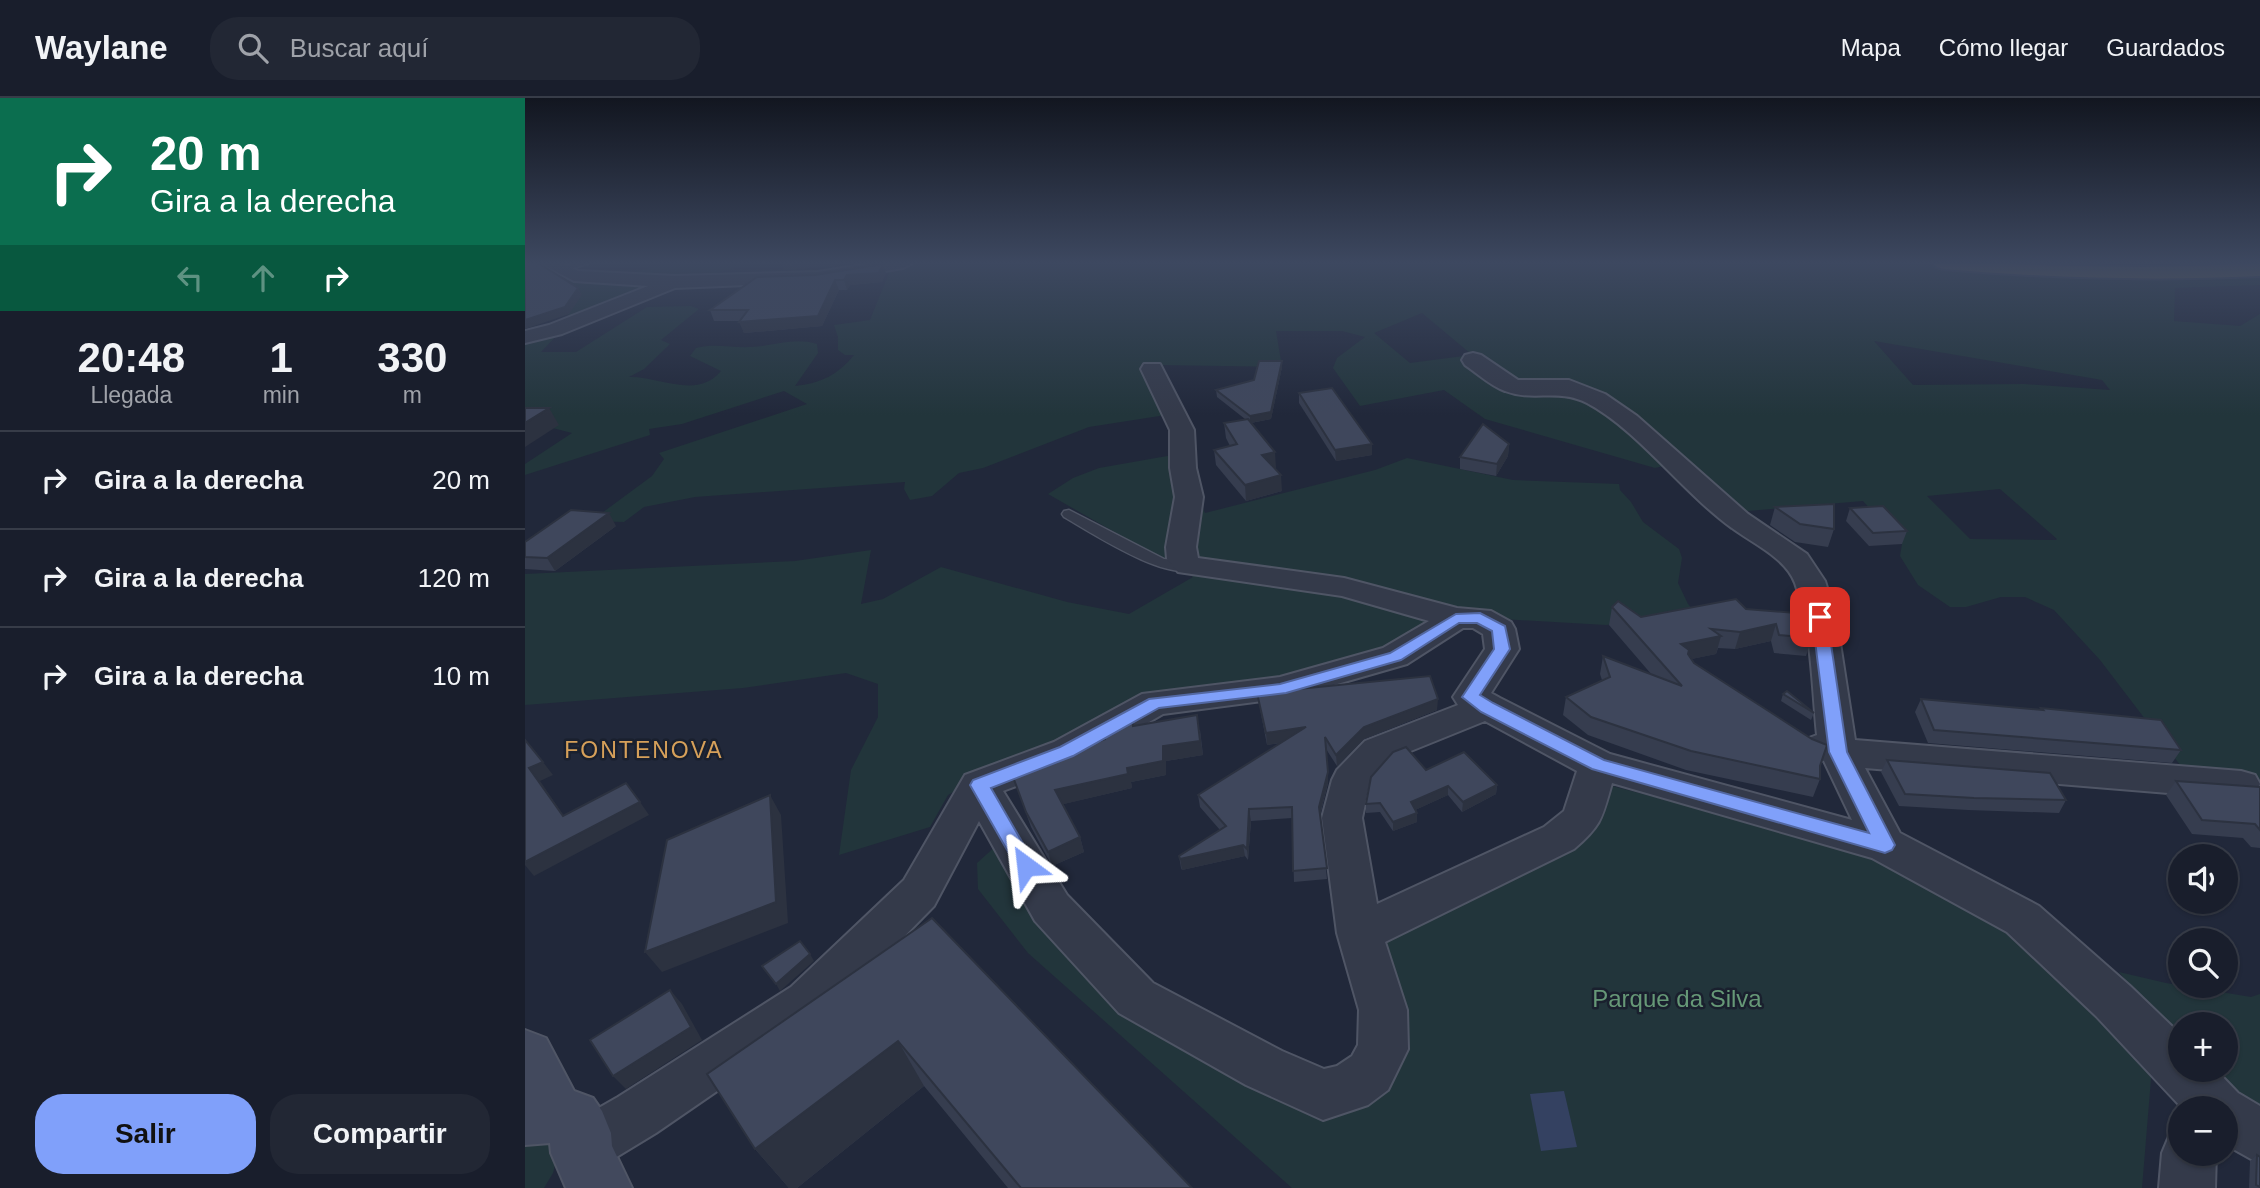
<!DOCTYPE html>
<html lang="es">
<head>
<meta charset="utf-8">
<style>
	:root { --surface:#191e2c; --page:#222734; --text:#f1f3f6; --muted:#9fa2a9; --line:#373c48; --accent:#80a0fa }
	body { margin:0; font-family:Helvetica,sans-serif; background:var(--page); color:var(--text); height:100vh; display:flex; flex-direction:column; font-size:26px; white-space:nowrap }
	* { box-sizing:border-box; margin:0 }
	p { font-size:23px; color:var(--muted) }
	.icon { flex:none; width:38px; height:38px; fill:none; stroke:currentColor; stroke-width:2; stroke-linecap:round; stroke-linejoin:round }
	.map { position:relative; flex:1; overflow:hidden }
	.drawer { display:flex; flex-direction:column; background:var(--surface); width:525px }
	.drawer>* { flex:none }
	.top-card { background:#0b6e4f; color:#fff; overflow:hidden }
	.tools { position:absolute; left:1643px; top:746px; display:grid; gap:14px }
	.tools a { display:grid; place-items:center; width:70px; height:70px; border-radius:50%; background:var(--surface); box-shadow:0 2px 5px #0004,0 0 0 2px var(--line); font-size:35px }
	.pin { position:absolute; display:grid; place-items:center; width:60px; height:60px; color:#fff; margin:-30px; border-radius:14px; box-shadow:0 4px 10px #0006 }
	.me { position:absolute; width:77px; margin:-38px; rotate:330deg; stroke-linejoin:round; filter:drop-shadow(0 0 5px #0008) }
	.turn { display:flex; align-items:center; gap:24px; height:147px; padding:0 35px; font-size:32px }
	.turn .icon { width:91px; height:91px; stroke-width:2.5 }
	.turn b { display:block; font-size:49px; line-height:60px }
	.lanes { display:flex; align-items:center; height:66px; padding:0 35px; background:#0003; justify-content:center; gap:35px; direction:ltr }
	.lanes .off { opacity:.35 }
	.eta { display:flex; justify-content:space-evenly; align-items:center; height:119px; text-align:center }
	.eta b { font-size:42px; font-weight:600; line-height:49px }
	.cta { display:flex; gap:14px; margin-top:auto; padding:14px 35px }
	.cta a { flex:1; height:80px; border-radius:28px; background:var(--accent); color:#111; font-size:28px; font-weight:600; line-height:80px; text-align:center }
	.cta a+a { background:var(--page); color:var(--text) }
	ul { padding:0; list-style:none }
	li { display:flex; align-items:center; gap:21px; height:98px; padding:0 35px; border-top:2px solid var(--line) }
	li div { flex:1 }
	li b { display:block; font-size:26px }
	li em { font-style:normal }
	header { display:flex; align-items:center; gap:42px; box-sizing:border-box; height:98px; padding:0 35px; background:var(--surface); border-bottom:2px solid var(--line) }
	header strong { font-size:33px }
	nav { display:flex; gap:38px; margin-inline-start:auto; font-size:24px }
	.search { width:490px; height:63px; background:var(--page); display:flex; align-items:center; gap:18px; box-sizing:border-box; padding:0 24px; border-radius:28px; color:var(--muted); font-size:26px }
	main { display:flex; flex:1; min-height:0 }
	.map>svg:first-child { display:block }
	.green { fill:#22353b; fill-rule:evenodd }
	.water { fill:#344161 }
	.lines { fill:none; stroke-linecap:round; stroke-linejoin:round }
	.lane-casing { stroke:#4f5565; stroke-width:3 }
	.street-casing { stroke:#4f5565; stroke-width:4 }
	.secondary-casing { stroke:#4f5565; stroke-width:4 }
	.highway-casing { stroke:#3c4252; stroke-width:4 }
	.lane { fill:#343a4a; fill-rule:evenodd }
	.street { fill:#343a4a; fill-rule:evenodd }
	.secondary { fill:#42495d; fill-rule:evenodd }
	.highway { fill:#706851; fill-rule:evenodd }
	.wall { fill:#363d4f }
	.shaded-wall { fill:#2c3240 }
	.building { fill:#3f475c; stroke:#2c3240; stroke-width:2 }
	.route { fill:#80a0fa; stroke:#5368a2; stroke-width:2 }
	.labels { text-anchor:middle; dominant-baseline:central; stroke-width:5; stroke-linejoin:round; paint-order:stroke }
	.neighbourhood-label { font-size:23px; letter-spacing:2px; fill:#d6a05a; stroke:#1a202e }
	.near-park-label { font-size:24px; fill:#669877; stroke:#1a202e }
</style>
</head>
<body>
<header>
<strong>Waylane</strong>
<div class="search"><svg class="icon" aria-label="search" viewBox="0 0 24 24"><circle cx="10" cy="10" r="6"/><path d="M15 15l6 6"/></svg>Buscar aquí</div>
<nav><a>Mapa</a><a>Cómo llegar</a><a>Guardados</a></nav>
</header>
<main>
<section class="drawer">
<div class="top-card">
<div class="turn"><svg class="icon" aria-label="right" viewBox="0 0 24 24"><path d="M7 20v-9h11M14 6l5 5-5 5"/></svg><div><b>20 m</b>Gira a la derecha</div></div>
<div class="lanes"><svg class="icon off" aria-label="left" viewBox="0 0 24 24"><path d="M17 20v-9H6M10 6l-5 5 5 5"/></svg><svg class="icon off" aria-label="ahead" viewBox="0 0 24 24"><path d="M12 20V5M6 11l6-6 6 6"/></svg><svg class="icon" aria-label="right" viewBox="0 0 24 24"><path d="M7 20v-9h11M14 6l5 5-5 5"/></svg></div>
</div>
<div class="eta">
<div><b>20:48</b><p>Llegada</p></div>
<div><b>1</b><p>min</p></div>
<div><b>330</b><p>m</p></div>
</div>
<ul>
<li><svg class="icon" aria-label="right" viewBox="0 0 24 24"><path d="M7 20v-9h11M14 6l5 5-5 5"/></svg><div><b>Gira a la derecha</b></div><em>20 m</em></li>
<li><svg class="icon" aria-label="right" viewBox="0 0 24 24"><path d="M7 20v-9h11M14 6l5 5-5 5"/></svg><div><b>Gira a la derecha</b></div><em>120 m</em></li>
<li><svg class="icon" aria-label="right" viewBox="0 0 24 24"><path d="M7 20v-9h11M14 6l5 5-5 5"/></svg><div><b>Gira a la derecha</b></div><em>10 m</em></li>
</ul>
<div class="cta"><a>Salir</a><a>Compartir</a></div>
</section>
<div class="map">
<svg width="1735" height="1090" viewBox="0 0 1735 1090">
	<rect width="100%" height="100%" fill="#21283a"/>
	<g class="green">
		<path d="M145,165h80l-53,16 -136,52 -20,21h35l71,-45 44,-1 8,3 -38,31 9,4 -26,25 -15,8c30,-1 68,23 92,-6l-31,-15 6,-8c19,-5 35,0 55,-1 22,-1 43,-10 66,-3l1,9 -23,33c25,-2 44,-12 59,-31h-9l-7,-5v-13l-4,-12 36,-5 23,-57h999l239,16 129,-1v7l-85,3 -1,33 66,5 20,-12v484l-73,-24 -87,-114 -46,-50 -29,-13h-24l-35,10h-16l-32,-22 -18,-29 2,-12 -39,-43 -127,11 -68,-47 -13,3 -170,-49 -41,-29 -84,16 -27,-38 4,-10 28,-21 -23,-6h-66l6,36 -124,-2 37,125 10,23 170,-43 32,-12 106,22 106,4 1,6 11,12 12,20 36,27 3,9 -4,25 10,21 9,10 -91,11 -104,-6 -14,-7 -119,46 -90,22 -209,60 -64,22 -58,33 -18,32 -91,28 12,-85 27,-53v-33l-32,-11 -103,15 -218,17v-131l270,-13 76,-11 -10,54 22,-5 58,-32 126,35 62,12 64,-37 -145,-83 25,-16 26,-10 74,-13 -7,-40 -77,12 -106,41 -24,5 -27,23 -22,4 -6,-11 1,-7 -210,15 -51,10 -20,15 -33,-1 61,-45 12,-17 -5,-6 148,-49 -23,-13 -102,33 -33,5 1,6 -125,40v-11l47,-31 -47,-12v-87l37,-9 11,-18 -21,-31 38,7zM897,215l49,41v1l-61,8 -36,-30zM1349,243l228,39 8,10 -86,-6 -111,1zM1475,391l57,50 -1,1 -86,-1 -43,-43z"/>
		<path d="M1083,687l272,70 78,40 61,46 133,126 -10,121h-850l-264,-235 -50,-64 -1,-26 20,-18 109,139 253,114 19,-150 15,-19z"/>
		<path d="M1594,874l47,11 85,14 9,-3v127l-59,-52h25v-45h-45l-1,24z"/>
		<path d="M0,1034l21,3 11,22 -4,16 -9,15h-19z"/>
	</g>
	<path class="water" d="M1039,993l13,56 -36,4 -11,-57z"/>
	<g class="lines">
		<defs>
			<g id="lane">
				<path d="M50,165h15l-29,9 -5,-3z"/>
				<path d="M544,412l95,49 25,2 8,5c-22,22 -110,-36 -133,-49l-2,-3 2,-3z"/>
			</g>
			<g id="street">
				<path d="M15,165h22l16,8 97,5 143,-4 55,-9h39l-9,5 -85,14 -143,6 -113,46 -37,9v-12l24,-6 99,-39 -74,-5z"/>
				<path d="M948,255l8,2 37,25h51l36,14 32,22 111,98 59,40 18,27 11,36 19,123 386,31 14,4 5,9 -5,11 -14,4 -376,-31 35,65 139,73 91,80 51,49v34h34l23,24 22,13v58l-34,-19v-37h-44l-86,-92 -89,-84 -135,-74 -260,-75c-10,35 -10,42 -38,66l-189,93 22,68 1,39 -20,41 -20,15 -45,15 -77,-35 -127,-72 -84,-92 -56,-100 -45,85 -109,111 -169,116 -56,34 -19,8 -19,-8 -8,-19 8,-19 56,-32 173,-110 113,-107 61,-105 89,-33 88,-48 138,-17 103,-29 46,-27 -87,-25 -164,-24 -11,-13 -1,-12 9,-50 -5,-29v-38l-29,-61 3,-5h16l34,66 2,38 7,29 -7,50 2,11 146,20 113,30 34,3 20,11 4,7 4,20 -28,44 9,5 110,56 242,66 -28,-59 -15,-5 -6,-9 6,-9 8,-3c-5,-49 -5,-105 -22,-152 -9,-25 -43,-40 -63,-55 -49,-35 -94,-98 -145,-125 -28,-15 -54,-1 -82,-12 -14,-5 -28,-18 -40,-26l-3,-5 3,-5zM938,530h10l10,6 2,15 -32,48 5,8 -93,36 -28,29 -5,10 -10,38 15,115 22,77 -1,35 -6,11 -15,10 -13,3 -42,-18 -129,-68 -86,-88 -64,-104 77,-29 83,-48 129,-17 115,-33zM960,623l92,50 -13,40 -20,16 -167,77 -15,-86 7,-33 22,-26z"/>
				<path d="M1656,1031v24h35l-1,35h-56l3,-35 8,-19z"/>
			</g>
			<path id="secondary" d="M0,932l21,8 28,53 19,7 9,13 9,22 1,13 20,42h-66l-15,-35 -1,-10 -25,2z"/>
			<path id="highway" d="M1409,165l208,4 118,-3v12c-106,5 -211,2 -316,-7l-7,-2z"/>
		</defs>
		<use href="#lane" class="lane-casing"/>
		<use href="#street" class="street-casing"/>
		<use href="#secondary" class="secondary-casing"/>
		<use href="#highway" class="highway-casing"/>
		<use href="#lane" class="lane"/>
		<use href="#street" class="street"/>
		<use href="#secondary" class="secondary"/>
		<use href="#highway" class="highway"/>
	</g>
	<g class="wall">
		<path d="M361,175l-4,9 -32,3 -3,5h-8l-17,36 -78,7 -4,-12h-26l-4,-11 47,-33z"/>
		<path d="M757,263v6l-11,52 -20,4 25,45h-2l8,23 -36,10 -30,-36 -2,-15 16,-4 -4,-8 -2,-15 21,-4 -28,-22 -1,-7 38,-10z"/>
		<path d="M774,295l73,51v11l-36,6 -37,-58z"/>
		<path d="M984,346l-1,12 -12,20 -36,-7v-12z"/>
		<path d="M1250,409l59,22 -6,18 -33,-5 -25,-17z"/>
		<path d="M1325,410l57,23 -5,13 -33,2 -23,-25z"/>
		<path d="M91,428l-61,45 -30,-2v-27z"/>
		<path d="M1087,509l29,10 105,-8 66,29 -6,18 -32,-3 -3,-12 -36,8 -17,-1 -2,6 -25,5 3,4 126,103v13l-7,18 -127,-27 -98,-35 -25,-20 3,-18 36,-17 -2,-6 3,-18 49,19 -43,-50z"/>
		<path d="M732,595l180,17 -73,29 -27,27 -11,-17 2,34 -8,33 7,63 -33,3 -2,-64 -41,3 -3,39 -3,-4 -63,14 -1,-2 -2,-12 41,-26 -20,-23 -2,-12 83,-52 -14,2z"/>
		<path d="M1258,596l31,19 -3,7 -30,-19z"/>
		<path d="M1396,601l119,11 1,-2 140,42 -9,13 -244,-20 -13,-31z"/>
		<path d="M608,628l67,4 3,25 -37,6v14l-35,7 1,6 -69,16 17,33 4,15 -32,14 -21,-39 -19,-53 93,-35z"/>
		<path d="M1362,662l179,40 -7,13 -91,-3 -69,-4 -18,-34z"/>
		<path d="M901,672l71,15 -1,9 -34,18 -14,-17 -33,15 2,12 -24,9 -13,-19 -14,1v-9z"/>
		<path d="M1651,683l84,6v61l-9,-1 -8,-9 -51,-4 -26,-39z"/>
		<path d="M407,820l260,270h-184l-84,-102 -127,102h-8l-34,-39z"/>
		<path d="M1732,1057l3,2v31h-11l1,-27z"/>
	</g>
	<g class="shaded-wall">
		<path d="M297,165h13l1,3 -52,4 -2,-4z"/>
		<path d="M321,165h22l-21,2z"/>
		<path d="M358,166l3,9 -4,9 -32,3 -3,5 -3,-10 3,-5z"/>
		<path d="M310,182l4,10 -17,36 -78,7 -5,-11z"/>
		<path d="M53,190l4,7 -13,19 -44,15v-9z"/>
		<path d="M757,263v6l-11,52 -21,4v-7z"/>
		<path d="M24,310l10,17 -34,22v-24z"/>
		<path d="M847,346v11l-36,6 -1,-11z"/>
		<path d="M984,346l-1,12 -12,20 1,-12z"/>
		<path d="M750,354l1,16 -13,3 -1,-16z"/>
		<path d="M756,377l1,16 -36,10 -1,-16z"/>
		<path d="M84,415l7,13 -61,45 -8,-13z"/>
		<path d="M1251,526l-5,17 -36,8 5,-17z"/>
		<path d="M1196,538l-5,18 -39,8 4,-18z"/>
		<path d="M913,601l-1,11 -73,29 -27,27 -1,-11 28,-28z"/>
		<path d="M672,617l6,40 -37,6v14l-35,7 1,6 -72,17 -5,-15 72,-22 36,-22z"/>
		<path d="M781,629v12l-39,6 -1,-12z"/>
		<path d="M18,664l10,13 -13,6 33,48 -44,-61z"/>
		<path d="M803,674v11l-9,35v-11z"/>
		<path d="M972,687l-1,9 -34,18 1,-10z"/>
		<path d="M923,688v9l-37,17v-10z"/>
		<path d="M245,697l11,20 7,108 -126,49 -17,-20z"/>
		<path d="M115,704l9,13 -115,61 -9,-11v-3z"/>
		<path d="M724,711l2,12 -3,39 -1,-11z"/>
		<path d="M892,715v9l-24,9v-9z"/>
		<path d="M555,739l4,15 -32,14 -4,-14z"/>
		<path d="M718,747l2,11 -63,14 -2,-11z"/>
		<path d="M285,856l4,7 -34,30 -4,-7z"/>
		<path d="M145,892l12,14 20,36 -76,49 -13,-13z"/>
		<path d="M373,943l26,45 -127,102h-8l-34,-39z"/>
	</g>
	<g class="building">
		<path d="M0,165h13l40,25 -13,19 -40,13z"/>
		<path d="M261,165h36l-40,3z"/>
		<path d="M358,166l-4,9 -32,2 -3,5h-9l-17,36 -79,6 9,-12h-38l47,-33 58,-2z"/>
		<path d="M734,263h23l-11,51 -21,4 -34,-26 38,-10z"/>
		<path d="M807,290l40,56 -37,6 -36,-57z"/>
		<path d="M0,310h24l-24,15z"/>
		<path d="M723,321l27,33 -13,3 19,20 -36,10 -31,-35 23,-6 -13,-21z"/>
		<path d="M958,326l26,20 -12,20 -37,-7z"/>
		<path d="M1309,406v25l-34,-5 -25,-17z"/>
		<path d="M1358,408l24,25 -34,2 -23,-25z"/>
		<path d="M46,412l38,3 -62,45 -22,-1v-15z"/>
		<path d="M1211,501l10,10 63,5 3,24 -33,-3 -3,-11 -36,8 -29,-3 10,7 -40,8 8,6 -1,4 6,9 118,76 15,6 -7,21v13l-129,-28 -100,-34 -25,-20 44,-20 -7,-21 79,30 -70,-79 6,-6 23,16z"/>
		<path d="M905,578l8,23 -74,28 -28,28 -11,-18 3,35 -9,35 8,61 -34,3 -1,-64 -43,2 -2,40 -4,-4 -63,14 -1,-3 47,-30 -28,-31 108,-68 -40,6 -9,-40z"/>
		<path d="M1262,593l27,22 -31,-19z"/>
		<path d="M1396,601l122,11 -2,-2 120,12 20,30 -247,-20z"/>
		<path d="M672,617l3,26 -37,5v15l-36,7 1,6 -73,16 25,47 -32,15 -22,-40 -14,-38 93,-35 -1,-5 28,-15 1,7z"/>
		<path d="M0,642l18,22 -14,6 34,48 63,-33 14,19 -115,60z"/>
		<path d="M881,649l20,23 38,-18 33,33 -34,17 -15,-16 -37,16 6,11 -24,9 -13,-19 -14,1 5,-27 22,-25z"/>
		<path d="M1362,662l163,13 16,27 -92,-2 -69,-4z"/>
		<path d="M1651,683l84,6v43l-5,-6 -53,-4z"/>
		<path d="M245,697l6,107 -131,50 22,-112z"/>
		<path d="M407,820l260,270h-171l-123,-147 -143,108 -48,-75z"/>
		<path d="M275,843l10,13 -34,30 -14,-18z"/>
		<path d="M145,892l21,37 -78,49 -23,-36z"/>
		<path d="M1732,1057l3,2v30l-4,-2z"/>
	</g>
	<linearGradient id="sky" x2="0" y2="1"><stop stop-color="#121620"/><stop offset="0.52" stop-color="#3d4860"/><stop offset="1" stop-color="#3d4860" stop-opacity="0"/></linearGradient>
	<rect width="1735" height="317" fill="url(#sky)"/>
	<path class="route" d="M1295,514l7,5 20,135 48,93 -3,5 -7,3 -293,-84 -111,-57 -19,-15 32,-48 -2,-18 -15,-8h-18l-58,37 -115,33 -127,15 -86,48 -82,32 45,78 -3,5 -7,3 -7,-3 -49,-86 3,-5 87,-33 89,-48 131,-15 110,-31 66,-39 24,-1 25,13 5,23 -30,46 13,8 111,57 265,73 -40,-81 -17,-135z"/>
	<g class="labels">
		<g class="neighbourhood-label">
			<text x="119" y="652">FONTENOVA</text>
		</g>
		<g class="near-park-label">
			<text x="1152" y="900">Parque da Silva</text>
		</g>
	</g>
</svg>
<div class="tools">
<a><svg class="icon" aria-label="sound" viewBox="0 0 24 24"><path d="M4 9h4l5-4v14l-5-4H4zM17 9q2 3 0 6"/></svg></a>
<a><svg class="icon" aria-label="search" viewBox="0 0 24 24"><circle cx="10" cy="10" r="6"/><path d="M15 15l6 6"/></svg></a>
<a>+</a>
<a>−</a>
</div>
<div class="pin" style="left:1295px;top:519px;background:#d93025"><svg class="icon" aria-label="arrive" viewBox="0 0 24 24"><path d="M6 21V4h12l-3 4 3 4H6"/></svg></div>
<svg class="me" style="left:501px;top:768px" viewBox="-20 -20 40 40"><path d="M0-17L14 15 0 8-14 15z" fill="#80a0fa" stroke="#fff" stroke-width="4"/></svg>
</div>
</main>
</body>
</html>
